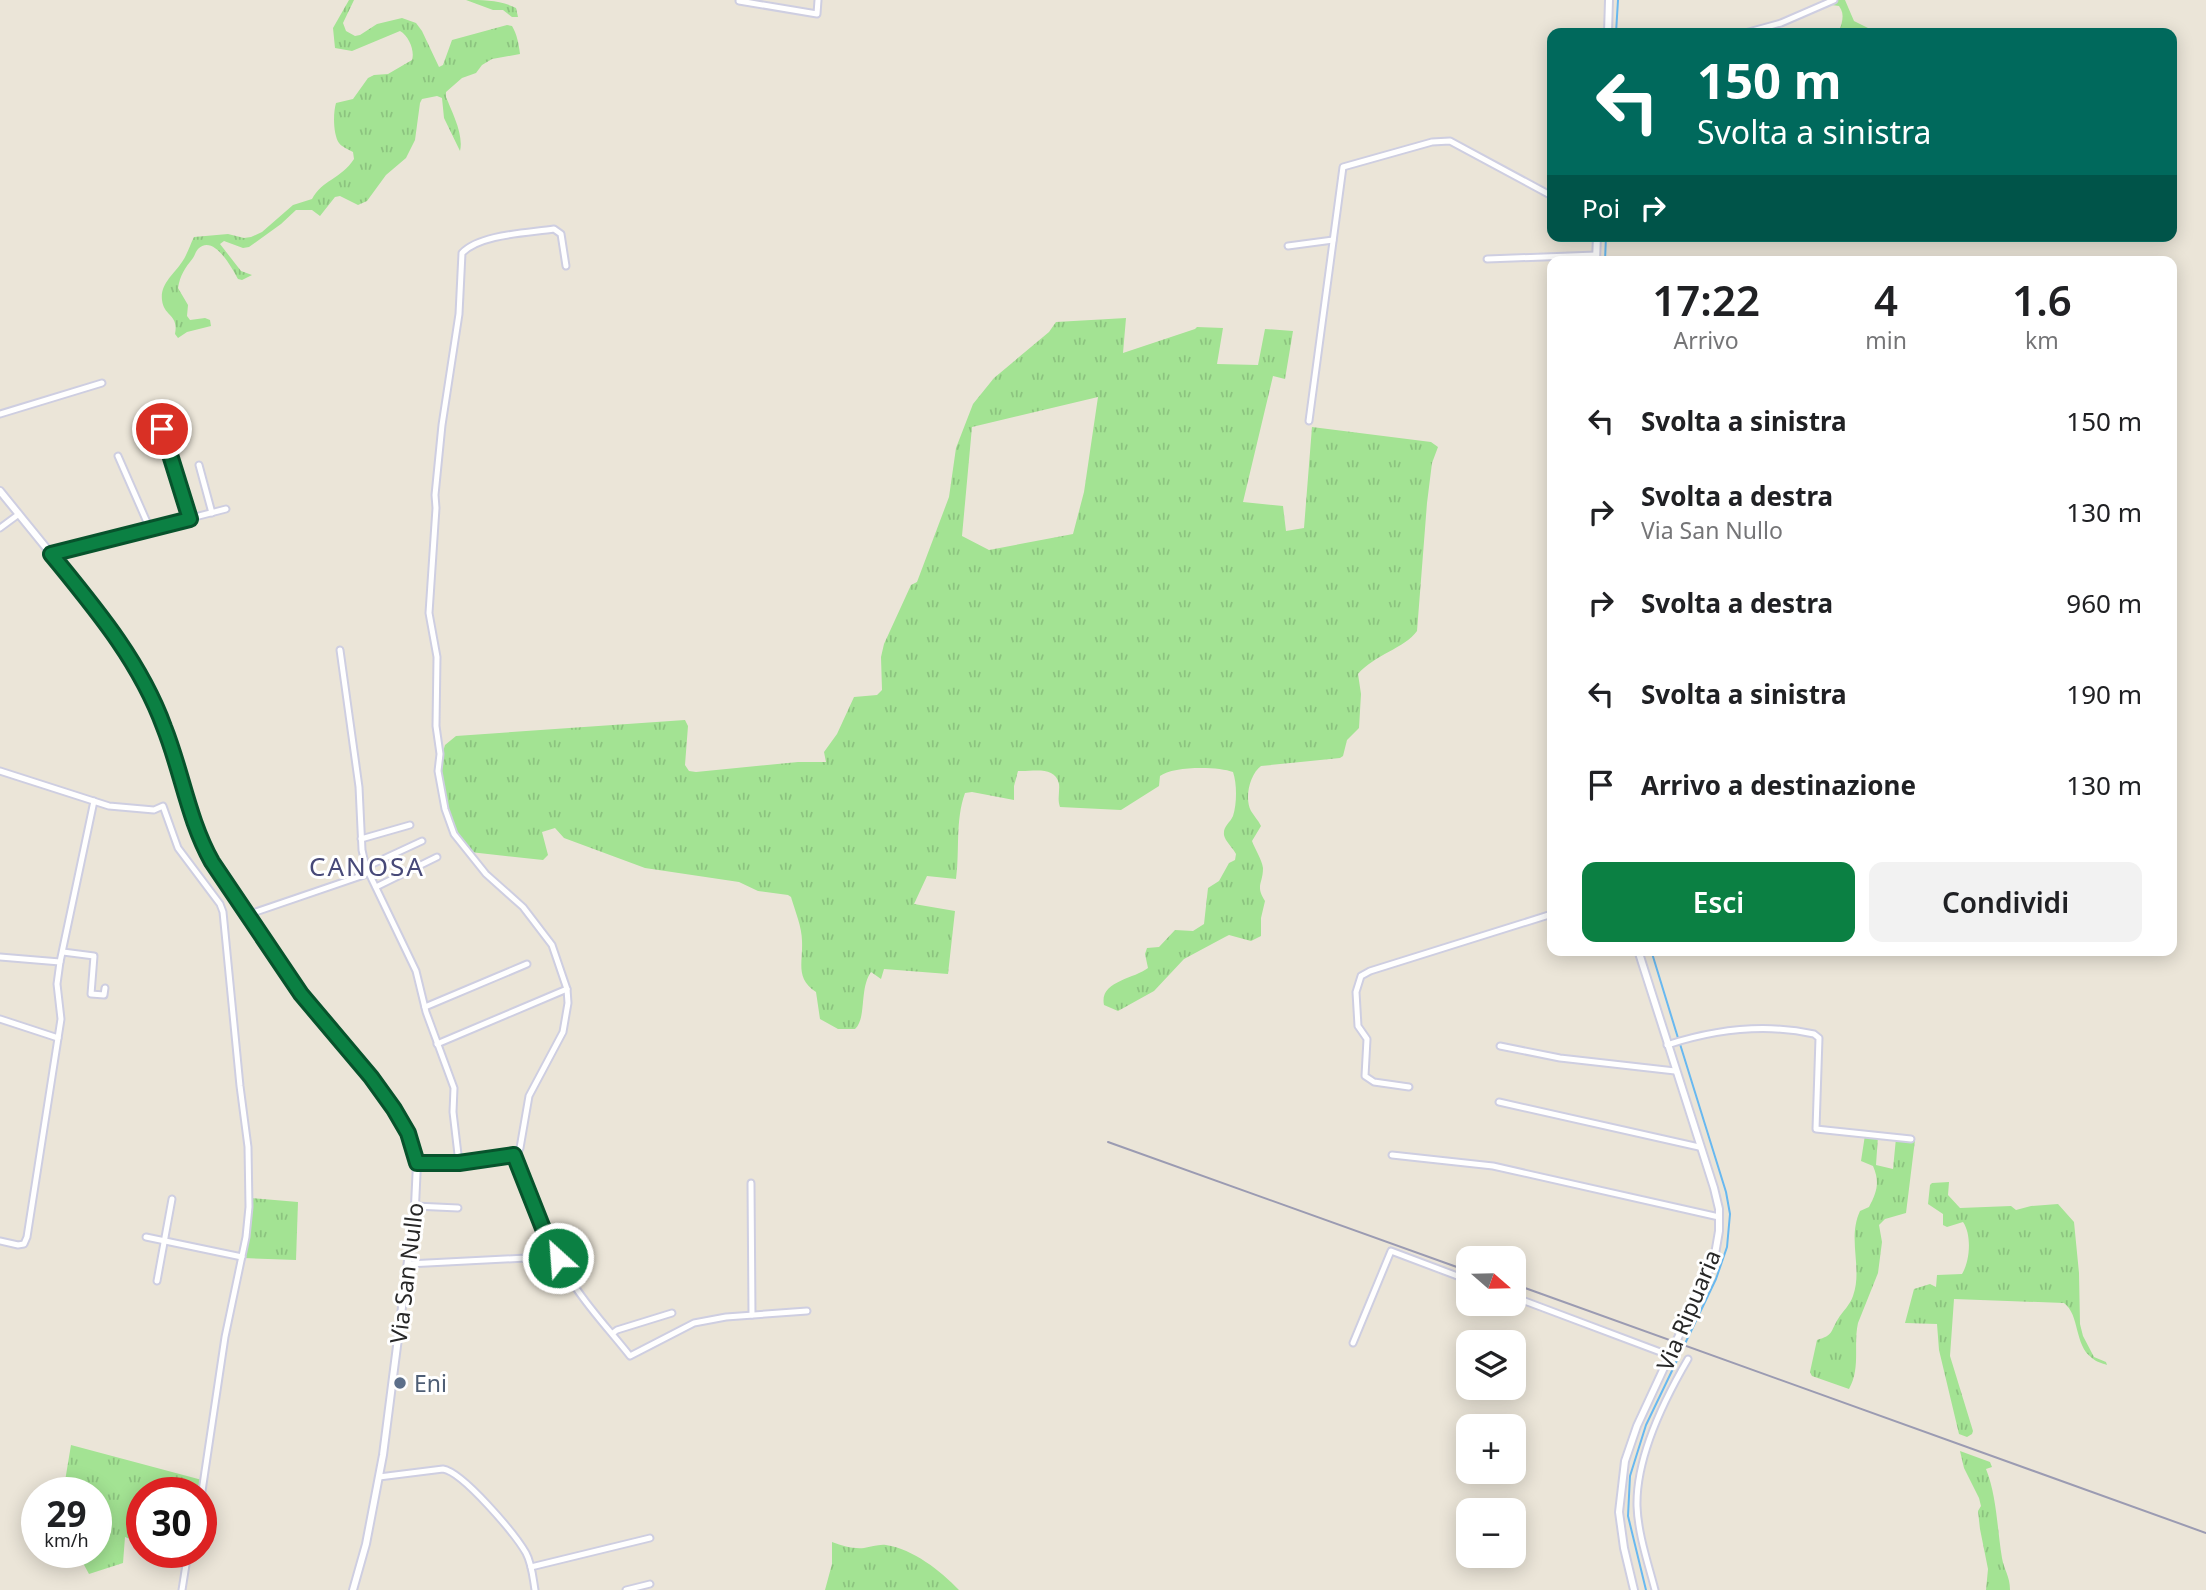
<!DOCTYPE html>
<html lang="it">
<head>
<meta charset="utf-8">
<style>
	:root { --surface:#fff; --page:#f2f2f2; --text:#202124; --muted:#757577; --accent:#0b8043 }
	body { margin:0; font-family:"Noto Sans",sans-serif; background:var(--page); color:var(--text); height:100vh; display:flex; flex-direction:column; font-size:26px; white-space:nowrap }
	* { box-sizing:border-box; margin:0 }
	p { font-size:23px; color:var(--muted) }
	.icon { flex:none; width:38px; height:38px; fill:none; stroke:currentColor; stroke-width:2; stroke-linecap:round; stroke-linejoin:round }
	.map { position:relative; flex:1; overflow:hidden }
	.side { position:absolute; left:1547px; top:256px; width:630px; height:700px; display:flex; flex-direction:column; background:var(--surface); border-radius:14px; box-shadow:0 4px 18px #0003 }
	.side>* { flex:none }
	.banner { position:absolute; left:1547px; top:28px; width:630px; height:214px; border-radius:14px; box-shadow:0 4px 18px #0003; background:#00695c; color:#fff; overflow:hidden }
	.needle { width:46px; rotate:110deg }
	.fabs { position:absolute; left:1456px; top:1246px; display:grid; gap:14px }
	.fabs a { display:grid; place-items:center; width:70px; height:70px; border-radius:14px; background:var(--surface); box-shadow:0 4px 18px #0003; font-size:35px }
	.speed { position:absolute; left:21px; top:1477px; display:flex; gap:14px; font-size:35px; font-weight:700; text-align:center }
	.speed>* { display:grid; place-content:center; width:91px; height:91px; border-radius:50%; background:var(--surface); box-shadow:0 4px 18px #0003; line-height:1 }
	.speed small { font-size:18px; font-weight:400 }
	.speed .limit { border:10px solid #d22; background:#fff; color:#111 }
	.pin { position:absolute; display:grid; place-items:center; width:60px; height:60px; color:#fff; margin:-30px; border:4px solid #fff; border-radius:50%; box-shadow:0 2px 7px #0007 }
	.me { position:absolute; width:77px; margin:-38px; rotate:334deg; stroke-linejoin:round; filter:drop-shadow(0 0 5px #0008) }
	.turn { display:flex; align-items:center; gap:24px; height:147px; padding:0 35px; font-size:32px }
	.turn .icon { width:91px; height:91px; stroke-width:2.5 }
	.turn b { display:block; font-size:49px; line-height:60px }
	.then { display:flex; align-items:center; height:66px; padding:0 35px; background:#0003; gap:14px; font-size:26px }
	.eta { display:flex; justify-content:space-evenly; align-items:center; height:119px; text-align:center }
	.eta b { font-size:42px; font-weight:600; line-height:49px }
	.button { display:flex; gap:14px; margin-top:auto; padding:14px 35px }
	.button a { flex:1; height:80px; border-radius:14px; background:var(--accent); color:#fff; font-size:28px; font-weight:600; line-height:80px; text-align:center }
	.button a+a { background:var(--page); color:var(--text) }
	ul { padding:0; list-style:none }
	li { display:flex; align-items:center; gap:21px; height:91px; padding:0 35px }
	li div { flex:1 }
	li b { display:block; font-size:26px }
	li em { font-style:normal }
	.map>svg:first-child { display:block }
	.grass { fill:url(#grass-tufts); fill-rule:evenodd }
	.lines { fill:none; stroke-linecap:round; stroke-linejoin:round }
	.stream { stroke:#68b8f0; stroke-width:2 }
	.minor-casing { stroke:#cecee1; stroke-width:9 }
	.tertiary-casing { stroke:#cecee1; stroke-width:10 }
	.minor { stroke:#fff; stroke-width:5 }
	.tertiary { stroke:#fff; stroke-width:6 }
	.rail { stroke:#9b9bb2; stroke-width:2 }
	.route-casing { stroke:#07532c; stroke-width:18 }
	.route { stroke:#0b8043; stroke-width:12 }
	.service-dot { fill:#5c6f8a; stroke:#fff; stroke-width:2.5 }
	.labels { text-anchor:middle; dominant-baseline:central; stroke-width:6; stroke-linejoin:round; paint-order:stroke }
	.street-label { font-size:23px; fill:#272727; stroke:#fff }
	.service-label { font-size:23px; fill:#4e5e75; stroke:#fff; text-anchor:start }
	.quarter-label { font-size:26px; letter-spacing:2px; fill:#474978; stroke:#fff }
</style>
</head>
<body>
<div class="map">
<svg width="2206" height="1590" viewBox="0 0 2206 1590">
	<defs>
		<pattern id="grass-tufts" width="24" height="20" patternUnits="userSpaceOnUse" patternTransform="scale(1.75)"><rect width="24" height="20" fill="#a3e393"/><path d="M3 7l-1-3M5 7V3M7 7l1-3M15 17l-1-3M17 17v-4M19 17l1-3" fill="none" stroke="#8cc37f"/></pattern>
	</defs>
	<rect width="100%" height="100%" fill="#ebe5d8"/>
	<g class="grass">
		<path d="M349,0h5l-11,23 3,8 9,5 5,-1 17,-11 25,-6 14,5 6,8 17,36 4,-2 9,-25 55,-15 5,1c5,8 7,19 8,28l-28,5 -10,6 -6,8 -14,5 -16,14v5c6,15 18,38 14,54l-16,-33 -2,-20 -5,-2 -15,3 -2,4 -5,37 -9,18 -20,17 -19,26 -9,4 -18,-9 -5,1 -15,19 -8,-6h-16l-15,14 -32,23 -6,1 -19,-7 -4,3 21,27 11,4 -10,5 -4,-1c-5,-9 -24,-46 -40,-30 -2,2 -3,6 -5,9 -8,10 -13,17 -15,30l10,17 -1,11 3,4 15,-2 5,2 1,6 -24,6 -9,6 -3,-4c4,-20 -11,-17 -13,-34 -2,-16 12,-26 20,-38 5,-7 8,-17 12,-25l34,-3 16,4 7,-1 11,-5 31,-27 19,-6c10,-19 29,-20 42,-40l-1,-7c-5,-3 -11,-5 -14,-9 -6,-9 -6,-30 -3,-40l17,-4 15,-21 6,-3 14,-1 24,-14c3,-9 -3,-24 -12,-29l-48,20 -17,-3 -2,-20z"/>
		<path d="M466,0c18,0 34,0 50,8l2,9h-6l-9,-7h-10z"/>
		<path d="M1838,0h7l9,21 24,12h-39c2,-9 7,-18 0,-27l-7,-1z"/>
		<path d="M1126,318l-3,35 72,-24 2,-2 26,1 -6,36 41,1 7,-36 28,2 -8,48 -12,-3 -30,126 40,4 3,25 18,-3 8,-101 119,15 7,5 -6,16 -5,40 -10,128c-12,17 -43,24 -59,43l3,20 -2,34 -12,12 -4,16 -3,2 -79,8c-11,8 -17,32 -10,45 3,5 7,9 10,15l-9,15c3,8 10,19 11,27 0,16 -8,17 2,33l-4,17v18l-10,5 -22,-6 -4,2 -41,22 -30,32 -36,20 -14,-6c-5,-24 30,-26 44,-37l-3,-14 2,-6 12,-1 16,-17 18,1 11,-7 4,-36 11,-7 10,-18 6,-3 1,-6c-3,-6 -11,-13 -12,-19 -1,-9 6,-12 9,-19 4,-13 4,-32 0,-44 -15,-6 -61,-6 -73,4l-1,10 -38,24 -61,-3c-3,-8 0,-16 -1,-23 -4,-19 -27,-12 -41,-13l-4,15v14l-42,-8 -7,1c-10,28 -5,57 -9,86l-29,-3 -13,28 41,7 -7,63 -64,-5 -3,10 -10,-7c-12,17 -4,46 -16,57h-17l-18,-10 -4,-27c-21,-14 -13,-29 -14,-51 0,-14 -7,-30 -11,-44l-3,-2 -30,-4 -19,-9 -94,-14 -81,-30 -9,-10 -13,4 6,23 -5,5 -73,-8c-21,-30 -37,-70 -25,-107l11,-9 229,-16 3,6 -3,39 4,6 7,1 102,-10h28l-2,-10 13,-18 17,-37 23,-2 5,-5 -1,-33 3,-13 27,-59 6,-3 32,-85 7,-49 17,-44 21,-26 55,-46 7,-10zM1098,397l-14,95 -11,42 -84,16 -27,-14 10,-109z"/>
		<path d="M1865,1135l13,1 -2,29 17,4 3,-31 19,2 -9,73 -21,6 -6,6 3,17 -4,31 -20,50c-5,22 3,45 -9,66l-37,-13 -2,-4 7,-32c17,-5 13,-8 21,-21 5,-8 12,-14 15,-23 10,-28 -6,-57 7,-85l9,-4c8,-15 11,-25 4,-41l-12,-5z"/>
		<path d="M1949,1182l-1,13 12,13 51,-2 5,4 15,-4 27,-2 16,18 5,51 1,51 3,12 11,21 12,5 1,3c-5,-2 -11,-3 -15,-7 -18,-13 -12,-43 -28,-55l-110,-4 -4,57 23,75 -1,3 -5,3 -8,-3 -20,-84 -2,-26 -32,-1 9,-34 16,-5 6,3 1,-12 25,-1c8,-13 10,-39 1,-52l-16,5 -4,-2v-11l-15,-10 2,-19 2,-2z"/>
		<path d="M251,1198l47,4 -2,58 -52,-2z"/>
		<path d="M71,1445l131,35 -2,13h-58v51l-17,-7 -2,26 -34,11 -12,-22h19v-59h-33z"/>
		<path d="M1960,1451l30,11 2,5 -6,2c11,28 11,59 16,89 2,12 8,18 8,32h-24l2,-21 -8,-40 -2,-18 3,-5 -2,-8 -15,-30z"/>
		<path d="M832,1542c11,4 21,7 32,6 7,-1 15,-4 22,-3 27,4 55,26 73,45h-134l7,-26z"/>
	</g>
	<g class="lines">
		<g class="stream">
			<path d="M1616,33l2,-33"/>
			<path d="M1605,261l1,-25"/>
			<path d="M1651,950l27,88"/>
			<path d="M1646,1590l-18,-74 2,-40 16,-51 70,-146 11,-32 3,-33 -4,-22 -46,-148"/>
		</g>
		<defs>
			<g id="minor">
				<path d="M739,1l78,13 1,-14"/>
				<path d="M1745,33l36,-10 53,-23"/>
				<path d="M1288,246l45,-6"/>
				<path d="M1487,259l109,-4"/>
				<path d="M0,414l102,-31"/>
				<path d="M1309,421l34,-254 89,-25 18,-1 102,55"/>
				<path d="M162,429l28,90"/>
				<path d="M118,456l32,73"/>
				<path d="M199,465l13,48"/>
				<path d="M0,528l19,-14"/>
				<path d="M51,554l175,-45"/>
				<path d="M0,771l109,35 45,4 9,-4 15,42 42,56 3,8 17,174 8,61 1,60 -3,30 -21,100 -24,161"/>
				<path d="M361,839l49,-14"/>
				<path d="M422,841l-56,26 50,104 10,41 28,76 -1,24 6,51"/>
				<path d="M376,887l61,-30"/>
				<path d="M247,915l117,-40 3,-3 -5,-22 -3,-63 -19,-137"/>
				<path d="M63,952l31,4 -3,38 13,1 1,-7"/>
				<path d="M0,957l60,5"/>
				<path d="M425,1007l102,-43"/>
				<path d="M0,1019l58,19"/>
				<path d="M437,1044l130,-55"/>
				<path d="M1667,1045c49,-16 97,-22 147,-11l5,4 -3,91 95,10"/>
				<path d="M1500,1046l60,12 115,13"/>
				<path d="M1409,1087l-35,-5 -9,-6 2,-37 -9,-13 -2,-34 5,-16 9,-5 182,-57"/>
				<path d="M1499,1102l200,45"/>
				<path d="M514,1155c19,46 35,91 62,133 16,24 36,45 54,68l64,-33 32,-6 81,-6"/>
				<path d="M1392,1155l101,11 226,51"/>
				<path d="M417,1163h42l55,-8 6,-7 9,-52 34,-64 5,-29 -1,-14 -15,-44 -29,-38 -37,-33 -32,-40 -9,-25 -7,-38 2,-17 -4,-28 1,-69 -8,-44 7,-105 -1,-13 7,-70 17,-111 3,-61c18,-19 66,-20 92,-24l7,5 5,32"/>
				<path d="M751,1183l1,132"/>
				<path d="M415,1206l43,2"/>
				<path d="M146,1237l96,20"/>
				<path d="M0,1241l18,4 6,-1 3,-7 34,-218 -4,-35 3,-22 34,-161"/>
				<path d="M408,1264l118,-6"/>
				<path d="M157,1281l15,-82"/>
				<path d="M1514,1297l157,59"/>
				<path d="M613,1333l4,-3 55,-17"/>
				<path d="M1353,1343l38,-92 77,29"/>
				<path d="M379,1477l64,-8c20,3 72,65 83,84 6,11 7,25 9,37"/>
				<path d="M531,1567l119,-29"/>
				<path d="M182,1590l6,-38"/>
				<path d="M626,1590l24,-6"/>
				<path d="M1655,1590c-7,-27 -17,-56 -18,-84 -1,-49 27,-106 51,-147"/>
			</g>
			<g id="tertiary">
				<path d="M1608,33l1,-33"/>
				<path d="M1596,261l1,-25"/>
				<path d="M0,491l104,128 32,47 28,60 26,87 11,30 11,19 89,132 70,83 23,32 14,24 9,30 -2,43 -32,249 -17,89 -13,46"/>
				<path d="M1634,1590l-10,-42 -5,-36 6,-51 12,-35 77,-166 5,-29v-22l-5,-21 -76,-238"/>
			</g>
		</defs>
		<use href="#minor" class="minor-casing"/>
		<use href="#tertiary" class="tertiary-casing"/>
		<use href="#minor" class="minor"/>
		<use href="#tertiary" class="tertiary"/>
		<g class="rail">
			<path d="M1108,1142l360,129"/>
			<path d="M1514,1284l692,249"/>
		</g>
	</g>
	<g class="lines">
		<defs>
			<path id="route" d="M162,429l28,90 -139,35c44,54 89,107 113,173 18,45 24,92 48,135l89,132 70,83 23,32 14,24 9,30h42l55,-8 32,81 12,22"/>
		</defs>
		<use href="#route" class="route-casing"/>
		<use href="#route" class="route"/>
	</g>
	<circle class="service-dot" cx="400" cy="1383" r="7"/>
	<g class="labels">
		<g class="street-label">
			<text transform="translate(406 1273) rotate(-83)">Via San Nullo</text>
			<text transform="translate(1688 1310) rotate(-67)">Via Ripuaria</text>
		</g>
		<g class="service-label">
			<text x="414" y="1383">Eni</text>
		</g>
		<g class="quarter-label">
			<text x="367" y="866">CANOSA</text>
		</g>
	</g>
</svg>
<div class="fabs">
<a><svg class="needle" viewBox="-14 -14 28 28"><path d="M0-13l5 13h-10z" fill="#e53935"/><path d="M0 13l5-13h-10z" fill="#757577"/></svg></a>
<a><svg class="icon" aria-label="layers" viewBox="0 0 24 24"><path d="M12 4l9 5-9 5-9-5zM3 14l9 5 9-5"/></svg></a>
<a>+</a>
<a>−</a>
</div>
<div class="speed"><div>29<small>km/h</small></div><div class="limit">30</div></div>
<div class="pin" style="left:162px;top:429px;background:#d93025"><svg class="icon" aria-label="arrive" viewBox="0 0 24 24"><path d="M6 21V4h12l-3 4 3 4H6"/></svg></div>
<svg class="me" style="left:558px;top:1258px" viewBox="-20 -20 40 40"><circle r="17" fill="#0b8043" stroke="#fff" stroke-width="3"/><path d="M0-11L8 9 0 5-8 9z" fill="#fff"/></svg>
<div class="banner">
<div class="turn"><svg class="icon" aria-label="left" viewBox="0 0 24 24"><path d="M17 20v-9H6M10 6l-5 5 5 5"/></svg><div><b>150 m</b>Svolta a sinistra</div></div>
<div class="then">Poi<svg class="icon" aria-label="right" viewBox="0 0 24 24"><path d="M7 20v-9h11M14 6l5 5-5 5"/></svg></div>
</div>
<section class="side">
<div class="eta">
<div><b>17:22</b><p>Arrivo</p></div>
<div><b>4</b><p>min</p></div>
<div><b>1.6</b><p>km</p></div>
</div>
<ul>
<li><svg class="icon" aria-label="left" viewBox="0 0 24 24"><path d="M17 20v-9H6M10 6l-5 5 5 5"/></svg><div><b>Svolta a sinistra</b></div><em>150 m</em></li>
<li><svg class="icon" aria-label="right" viewBox="0 0 24 24"><path d="M7 20v-9h11M14 6l5 5-5 5"/></svg><div><b>Svolta a destra</b><p>Via San Nullo</p></div><em>130 m</em></li>
<li><svg class="icon" aria-label="right" viewBox="0 0 24 24"><path d="M7 20v-9h11M14 6l5 5-5 5"/></svg><div><b>Svolta a destra</b></div><em>960 m</em></li>
<li><svg class="icon" aria-label="left" viewBox="0 0 24 24"><path d="M17 20v-9H6M10 6l-5 5 5 5"/></svg><div><b>Svolta a sinistra</b></div><em>190 m</em></li>
<li><svg class="icon" aria-label="arrive" viewBox="0 0 24 24"><path d="M6 21V4h12l-3 4 3 4H6"/></svg><div><b>Arrivo a destinazione</b></div><em>130 m</em></li>
</ul>
<div class="button"><a>Esci</a><a>Condividi</a></div>
</section>
</div>
</body>
</html>
